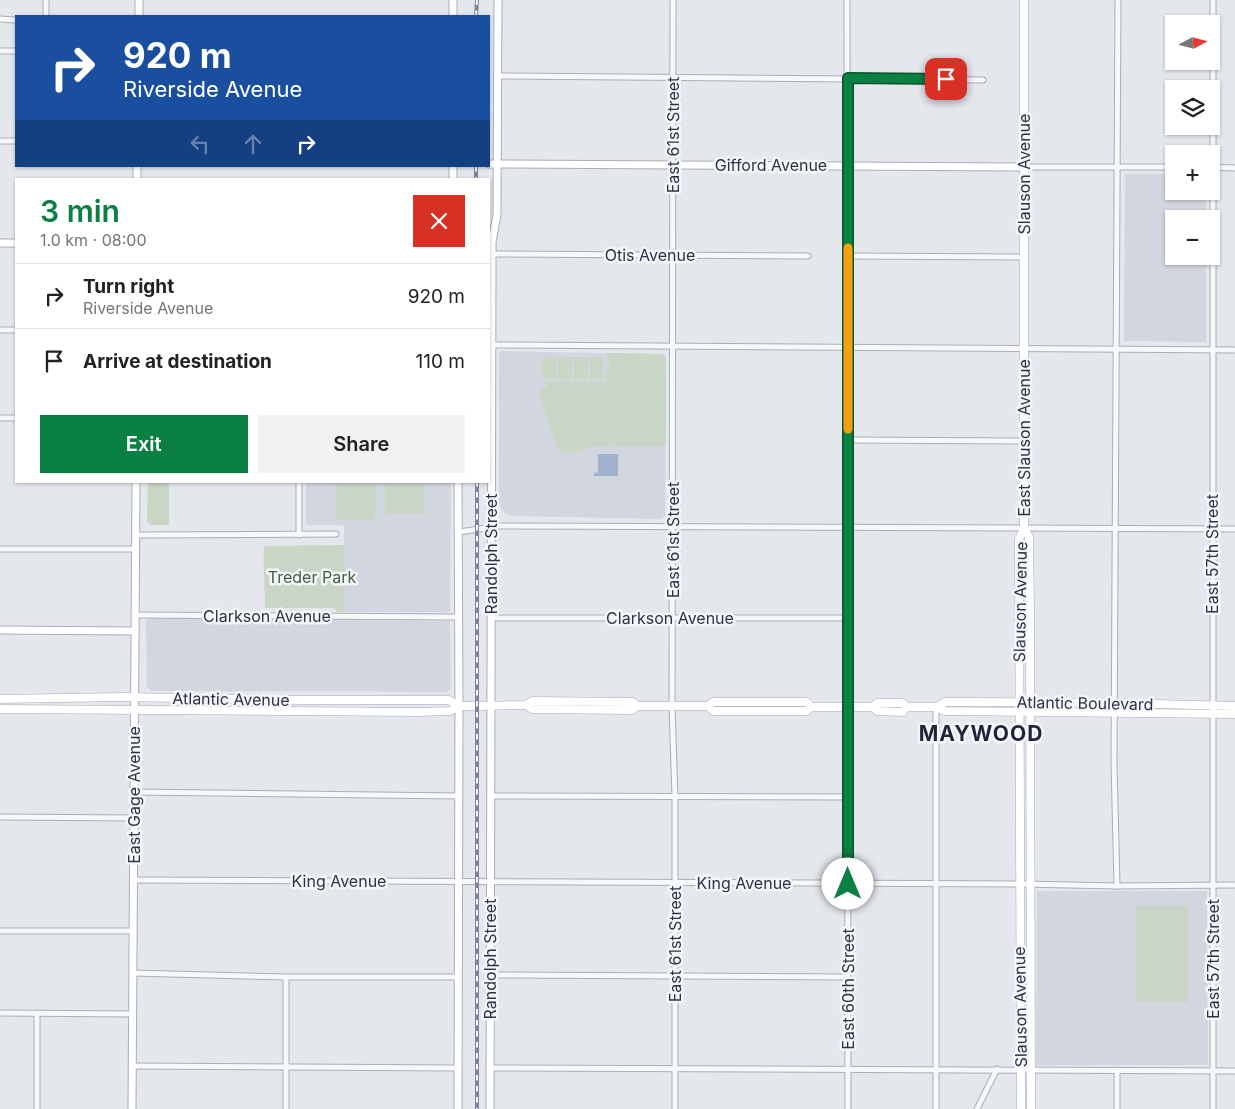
<!DOCTYPE html>
<html lang="en">
<head>
<meta charset="utf-8">
<style>
	:root { --surface:#fff; --page:#f2f2f2; --text:#222; --muted:#767676; --line:#e0e0e0; --accent:#0b8043 }
	body { margin:0; font-family:Inter,sans-serif; background:var(--page); color:var(--text); height:100vh; display:flex; flex-direction:column; font-size:19px; white-space:nowrap }
	* { box-sizing:border-box; margin:0 }
	p { font-size:16px; color:var(--muted) }
	.icon { flex:none; width:28px; height:28px; fill:none; stroke:currentColor; stroke-width:2; stroke-linecap:round; stroke-linejoin:round }
	.map { position:relative; flex:1; overflow:hidden }
	.drawer { position:absolute; left:15px; top:178px; width:475px; height:305px; display:flex; flex-direction:column; background:var(--surface); border-radius:0px; box-shadow:0 1px 4px #0004 }
	.drawer>* { flex:none }
	.hud { position:absolute; left:15px; top:15px; width:475px; height:152px; border-radius:0px; box-shadow:0 1px 4px #0004; background:#1a4fa0; color:#fff; overflow:hidden }
	.needle { width:32px; rotate:83deg }
	.buttons { position:absolute; left:1165px; top:15px; display:grid; gap:10px }
	.buttons a { display:grid; place-items:center; width:55px; height:55px; border-radius:0px; background:var(--surface); box-shadow:0 1px 4px #0004; font-size:25px }
	.pin { position:absolute; display:grid; place-items:center; width:42px; height:42px; color:#fff; margin:-21px; border-radius:10px; box-shadow:0 2px 8px #0006 }
	.me { position:absolute; width:55px; margin:-28px; rotate:0deg; stroke-linejoin:round; filter:drop-shadow(0 0 4px #0008) }
	.turn { display:flex; align-items:center; gap:18px; height:105px; padding:0 25px; font-size:22px }
	.turn .icon { width:65px; height:65px; stroke-width:2.5 }
	.turn b { display:block; font-size:35px; line-height:42px }
	.lanes { display:flex; align-items:center; height:48px; padding:0 25px; background:#0003; justify-content:center; gap:25px; direction:ltr }
	.lanes .off { opacity:.35 }
	.round { display:grid; place-items:center; flex:none; width:52px; height:52px; border-radius:0px; background:var(--page) }
	.overview { display:flex; align-items:center; justify-content:space-between; height:85px; padding:0 25px }
	h1 { font-size:30px; font-weight:600; line-height:38px; color:var(--accent) }
	.cta { display:flex; gap:10px; margin-top:auto; padding:10px 25px }
	.cta a { flex:1; height:58px; border-radius:0px; background:var(--accent); color:#fff; font-size:20px; font-weight:600; line-height:58px; text-align:center }
	.cta a+a { background:var(--page); color:var(--text) }
	ul { padding:0; list-style:none }
	li { display:flex; align-items:center; gap:15px; height:65px; padding:0 25px; border-top:1px solid var(--line) }
	li div { flex:1 }
	li b { display:block; font-size:19px }
	li em { font-style:normal }
	.map>svg:first-child { display:block }
	.built { fill:#d2d6de }
	.green { fill:#c9d6c5 }
	.water { fill:#9fb4cc }
	.lines { fill:none; stroke-linecap:round; stroke-linejoin:round }
	.street-casing { stroke:#a9aeb7; stroke-width:7 }
	.secondary-casing { stroke:#a9aeb7; stroke-width:9 }
	.primary-casing { stroke:#a3abb8; stroke-width:9 }
	.street { stroke:#f7f8fa; stroke-width:5 }
	.secondary { stroke:#fff; stroke-width:7 }
	.primary { stroke:#fff; stroke-width:8 }
	.rail-casing { stroke:#7d8696; stroke-width:4 }
	.rail { stroke:#f4f6f9; stroke-width:2; stroke-dasharray:5.5; stroke-linecap:butt }
	.route-casing { stroke:#07532c; stroke-width:12 }
	.route { stroke:#0b8043; stroke-width:9 }
	.slow { stroke:#f59e0b; stroke-width:9 }
	.labels { text-anchor:middle; dominant-baseline:central; stroke-width:5; stroke-linejoin:round; paint-order:stroke }
	.street-label { font-size:16px; fill:#2b3445; stroke:#f4f6f9 }
	.park-label { font-size:16px; fill:#3f6138; stroke:#f4f6f9 }
	.district-label { font-size:21px; font-weight:bold; letter-spacing:1px; fill:#1d2536; stroke:#f4f6f9 }
</style>
</head>
<body>
<div class="map">
<svg width="1235" height="1109" viewBox="0 0 1235 1109">
	<rect width="100%" height="100%" fill="#e4e7ec"/>
	<g class="built">
		<path d="M1125,174h49v17h32v28h-32v37h32v86l-82,-1z"/>
		<path d="M501,351l162,3 3,3 -1,158 -4,4 -147,-3 -8,-2 -5,-5 -2,-6v-150z"/>
		<path d="M306,481h145l-1,131h-106v-86l-8,-1h-28l-2,-2z"/>
		<path d="M151,618l299,3 1,68 -4,3 -296,-1 -4,-5 -1,-66z"/>
		<path d="M1037,891h170l1,174h-172z"/>
	</g>
	<g class="green">
		<path d="M606,353l57,1 3,3v87l-3,2h-52v-2h-3v2h-15l-24,8 -5,-3 -6,-1 -20,-59 9,-4 -1,-6 60,1v-12h3v-14h-3z"/>
		<rect x="542" y="357" width="14" height="22"/>
		<path d="M558,357h14l-1,22h-13z"/>
		<path d="M574,357h14l-1,22h-13z"/>
		<rect x="590" y="357" width="13" height="22"/>
		<path d="M148,481h21v44h-18l-4,-3z"/>
		<path d="M337,481h39l-1,39h-39z"/>
		<path d="M385,481h39v33l-39,-1z"/>
		<path d="M344,545v67h-7l-3,-4h-69c0,-23 -2,-40 -1,-62z"/>
		<rect x="1136" y="906" width="52" height="96"/>
	</g>
	<path class="water" d="M598,454h20v22h-24v-3l4,-1z"/>
	<g class="lines">
		<defs>
			<g id="street">
				<path d="M673,0l-1,706 3,91v312"/>
				<path d="M847,0l1,1109"/>
				<path d="M46,16v-16"/>
				<path d="M0,19l16,1"/>
				<path d="M0,51h16"/>
				<path d="M497,76l486,4"/>
				<path d="M0,141h16"/>
				<path d="M1024,167h150"/>
				<path d="M1211,167l24,1"/>
				<path d="M492,254l316,2"/>
				<path d="M848,256l176,1"/>
				<path d="M0,330h16"/>
				<path d="M492,345l743,5"/>
				<path d="M0,418h16"/>
				<path d="M848,440l176,1"/>
				<path d="M299,481v54"/>
				<path d="M459,532l41,-6h19l716,3"/>
				<path d="M136,535l200,-1"/>
				<path d="M0,549h136"/>
				<path d="M135,615l324,2"/>
				<path d="M492,618h356"/>
				<path d="M936,707v402"/>
				<path d="M134,792l325,4"/>
				<path d="M491,796l357,1"/>
				<path d="M0,817l134,1"/>
				<path d="M133,880l890,4 94,2 118,-1"/>
				<path d="M1117,886l-3,-123 4,-763"/>
				<path d="M0,931h133"/>
				<path d="M133,973l153,4h173"/>
				<path d="M490,975l358,2"/>
				<path d="M0,1013l133,1"/>
				<path d="M132,1066l326,2"/>
				<path d="M490,1068l745,3"/>
				<path d="M1117,1070v39"/>
				<path d="M37,1109v-96"/>
				<path d="M286,1109v-132"/>
				<path d="M977,1109l20,-40"/>
				<path d="M1213,1109v-1109"/>
			</g>
			<g id="secondary">
				<path d="M453,0v16"/>
				<path d="M139,16v-16"/>
				<path d="M489,164l535,3"/>
				<path d="M453,166v13"/>
				<path d="M137,179v-13"/>
				<path d="M0,243h16"/>
				<path d="M0,630l135,1"/>
				<path d="M132,1109l4,-628"/>
				<path d="M458,1109l1,-403 -1,-225"/>
				<path d="M490,1109l2,-855v-12l5,-27 1,-215"/>
			</g>
			<g id="primary">
				<path d="M1024,528l5,9 1,75 1,497"/>
				<path d="M0,699l122,-2 180,3h147l10,6h18l49,-1 6,-4 101,1 5,4h70l5,-4h94l4,5"/>
				<path d="M526,705l6,4 100,1 6,-4"/>
				<path d="M708,706l5,5h94l4,-4h61l5,4 26,1 3,-5"/>
				<path d="M872,707l5,-4h26l3,4h30l9,4 290,3"/>
				<path d="M936,707l9,-5h26l144,1 120,3"/>
				<path d="M0,709l417,3 33,-1 9,-5"/>
				<path d="M1021,1109l-2,-570 5,-11v-528"/>
			</g>
		</defs>
		<use href="#street" class="street-casing"/>
		<use href="#secondary" class="secondary-casing"/>
		<use href="#primary" class="primary-casing"/>
		<use href="#street" class="street"/>
		<use href="#secondary" class="secondary"/>
		<use href="#primary" class="primary"/>
		<defs>
			<g id="rail">
				<path d="M476,16l1,-16"/>
				<path d="M476,166v13"/>
				<path d="M477,481v628"/>
			</g>
		</defs>
		<use href="#rail" class="rail-casing"/>
		<use href="#rail" class="rail"/>
	</g>
	<g class="lines">
		<defs>
			<path id="route" d="M848,884v-806l98,1"/>
		</defs>
		<use href="#route" class="route-casing"/>
		<use href="#route" class="route"/>
		<path class="slow" d="M848,248v181"/>
	</g>
	<g class="labels">
		<g class="street-label">
			<text transform="translate(673 135) rotate(-90)">East 61st Street</text>
			<text x="771" y="165">Gifford Avenue</text>
			<text transform="translate(1024 174) rotate(-90)">Slauson Avenue</text>
			<text x="650" y="255">Otis Avenue</text>
			<text transform="translate(1024 438) rotate(-90)">East Slauson Avenue</text>
			<text transform="translate(673 540) rotate(-90)">East 61st Street</text>
			<text transform="translate(491 554) rotate(-90)">Randolph Street</text>
			<text transform="translate(1212 554) rotate(-90)">East 57th Street</text>
			<text transform="translate(1020 602) rotate(-89)">Slauson Avenue</text>
			<text x="267" y="616">Clarkson Avenue</text>
			<text x="670" y="618">Clarkson Avenue</text>
			<text transform="translate(231 699) rotate(1)">Atlantic Avenue</text>
			<text transform="translate(1085 703) rotate(1)">Atlantic Boulevard</text>
			<text transform="translate(134 795) rotate(-90)">East Gage Avenue</text>
			<text x="339" y="881">King Avenue</text>
			<text x="744" y="883">King Avenue</text>
			<text transform="translate(675 944) rotate(-90)">East 61st Street</text>
			<text transform="translate(490 959) rotate(-90)">Randolph Street</text>
			<text transform="translate(1213 959) rotate(-90)">East 57th Street</text>
			<text transform="translate(848 989) rotate(-90)">East 60th Street</text>
			<text transform="translate(1020 1007) rotate(-91)">Slauson Avenue</text>
		</g>
		<g class="park-label">
			<text x="312" y="577">Treder Park</text>
		</g>
		<g class="district-label">
			<text x="981" y="733">MAYWOOD</text>
		</g>
	</g>
</svg>
<div class="buttons">
<a><svg class="needle" viewBox="-14 -14 28 28"><path d="M0-13l5 13h-10z" fill="#e53935"/><path d="M0 13l5-13h-10z" fill="#767676"/></svg></a>
<a><svg class="icon" aria-label="layers" viewBox="0 0 24 24"><path d="M12 4l9 5-9 5-9-5zM3 14l9 5 9-5"/></svg></a>
<a>+</a>
<a>−</a>
</div>
<div class="pin" style="left:946px;top:79px;background:#d93025"><svg class="icon" aria-label="arrive" viewBox="0 0 24 24"><path d="M6 21V4h12l-3 4 3 4H6"/></svg></div>
<svg class="me" style="left:848px;top:884px" viewBox="-20 -20 40 40"><circle r="19" fill="#fff"/><path d="M0-13L10 11 0 6-10 11z" fill="#0b8043"/></svg>
<div class="hud">
<div class="turn"><svg class="icon" aria-label="right" viewBox="0 0 24 24"><path d="M7 20v-9h11M14 6l5 5-5 5"/></svg><div><b>920 m</b>Riverside Avenue</div></div>
<div class="lanes"><svg class="icon off" aria-label="left" viewBox="0 0 24 24"><path d="M17 20v-9H6M10 6l-5 5 5 5"/></svg><svg class="icon off" aria-label="ahead" viewBox="0 0 24 24"><path d="M12 20V5M6 11l6-6 6 6"/></svg><svg class="icon" aria-label="right" viewBox="0 0 24 24"><path d="M7 20v-9h11M14 6l5 5-5 5"/></svg></div>
</div>
<section class="drawer">
<div class="overview"><div><h1>3 min</h1><p>1.0 km · 08:00</p></div><a class="round" style="background:#d93025;color:#fff"><svg class="icon" aria-label="close" viewBox="0 0 24 24"><path d="M6 6l12 12M18 6L6 18"/></svg></a></div>
<ul>
<li><svg class="icon" aria-label="right" viewBox="0 0 24 24"><path d="M7 20v-9h11M14 6l5 5-5 5"/></svg><div><b>Turn right</b><p>Riverside Avenue</p></div><em>920 m</em></li>
<li><svg class="icon" aria-label="arrive" viewBox="0 0 24 24"><path d="M6 21V4h12l-3 4 3 4H6"/></svg><div><b>Arrive at destination</b></div><em>110 m</em></li>
</ul>
<div class="cta"><a>Exit</a><a>Share</a></div>
</section>
</div>
</body>
</html>
